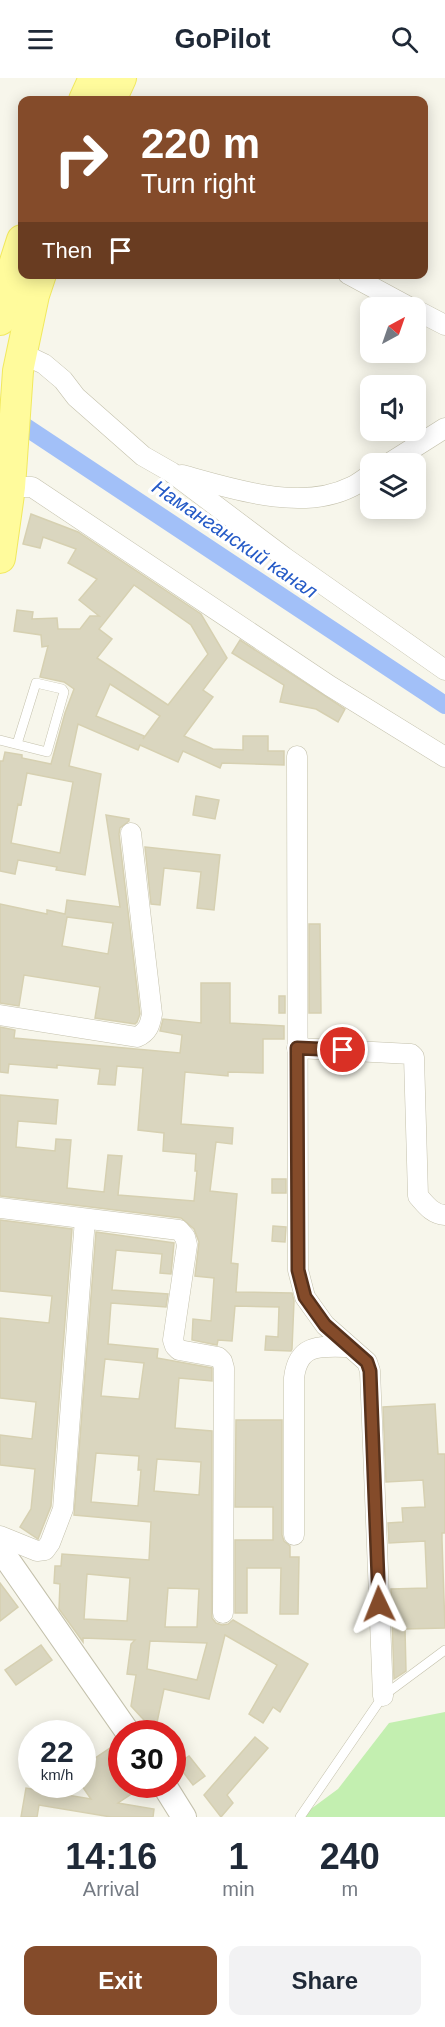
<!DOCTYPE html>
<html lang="en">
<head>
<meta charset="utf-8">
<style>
	:root { --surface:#fff; --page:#f2f2f3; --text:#1f2937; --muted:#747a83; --accent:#844b2a }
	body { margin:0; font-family:Helvetica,sans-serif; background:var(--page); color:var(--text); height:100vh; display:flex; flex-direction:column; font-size:22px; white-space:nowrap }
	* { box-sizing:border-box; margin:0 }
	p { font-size:20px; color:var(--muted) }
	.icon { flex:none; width:33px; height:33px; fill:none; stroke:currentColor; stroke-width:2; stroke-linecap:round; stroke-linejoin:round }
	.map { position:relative; height:1739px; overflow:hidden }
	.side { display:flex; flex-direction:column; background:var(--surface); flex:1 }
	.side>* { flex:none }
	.hud { position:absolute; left:18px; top:18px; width:410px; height:183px; border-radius:12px; box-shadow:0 3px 15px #0003; background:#844b2a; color:#fff; overflow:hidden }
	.needle { width:39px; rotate:40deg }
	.tools { position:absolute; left:360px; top:219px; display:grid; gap:12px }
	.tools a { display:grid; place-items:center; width:66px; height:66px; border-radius:12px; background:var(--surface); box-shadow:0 3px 15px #0003; font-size:30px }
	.speed { position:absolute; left:18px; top:1642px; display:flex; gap:12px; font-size:30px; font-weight:700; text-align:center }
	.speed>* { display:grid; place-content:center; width:78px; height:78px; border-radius:50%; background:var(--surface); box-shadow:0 3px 15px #0003; line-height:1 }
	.speed small { font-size:15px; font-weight:400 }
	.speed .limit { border:9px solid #d22; background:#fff; color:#111 }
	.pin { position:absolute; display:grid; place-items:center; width:51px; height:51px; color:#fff; margin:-26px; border:3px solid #fff; border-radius:50%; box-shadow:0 2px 6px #0007 }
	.me { position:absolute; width:66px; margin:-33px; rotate:358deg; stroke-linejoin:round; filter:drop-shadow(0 0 4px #0008) }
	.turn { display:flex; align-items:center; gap:21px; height:126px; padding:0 24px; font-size:27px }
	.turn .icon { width:78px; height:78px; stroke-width:2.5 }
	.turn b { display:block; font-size:42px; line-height:51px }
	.then { display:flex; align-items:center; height:57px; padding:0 24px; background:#0003; gap:12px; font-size:22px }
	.eta { display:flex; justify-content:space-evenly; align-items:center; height:102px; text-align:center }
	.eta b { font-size:36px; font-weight:600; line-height:42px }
	.cta { display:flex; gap:12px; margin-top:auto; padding:12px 24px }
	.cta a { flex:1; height:69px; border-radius:12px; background:var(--accent); color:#fff; font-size:24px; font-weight:600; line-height:69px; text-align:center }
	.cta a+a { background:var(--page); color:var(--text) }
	header { display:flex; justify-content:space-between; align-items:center; height:78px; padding:0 24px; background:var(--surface); font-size:27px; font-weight:600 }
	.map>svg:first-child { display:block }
	.green { fill:#c3efb0 }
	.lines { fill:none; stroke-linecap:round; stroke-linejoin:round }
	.canal { stroke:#a2c0f8; stroke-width:18 }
	.building { fill:#dad6bf; stroke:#d6d0b1; stroke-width:1.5; fill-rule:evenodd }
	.service-casing { stroke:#c4c1ac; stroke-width:10 }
	.minor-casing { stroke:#c4c1ac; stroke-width:21 }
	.tertiary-casing { stroke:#c4c1ac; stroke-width:26 }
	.primary-casing { stroke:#f1e95f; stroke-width:32 }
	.service { stroke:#fff; stroke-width:9 }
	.minor { stroke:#fff; stroke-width:20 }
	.tertiary { stroke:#fff; stroke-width:24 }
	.primary { stroke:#fffb9c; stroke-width:30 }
	.route-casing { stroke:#56311b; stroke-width:15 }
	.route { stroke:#844b2a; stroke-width:10 }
	.labels { text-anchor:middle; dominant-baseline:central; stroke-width:6; stroke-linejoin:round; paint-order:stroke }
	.water-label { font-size:20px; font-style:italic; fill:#2359c6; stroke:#fff }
</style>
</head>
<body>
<header><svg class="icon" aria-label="menu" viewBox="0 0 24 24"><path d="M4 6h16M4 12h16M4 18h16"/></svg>GoPilot<svg class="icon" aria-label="search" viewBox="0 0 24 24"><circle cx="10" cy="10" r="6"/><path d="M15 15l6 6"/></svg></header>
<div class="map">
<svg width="445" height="1739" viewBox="0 0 445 1739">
	<rect width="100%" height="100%" fill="#f7f6eb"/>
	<path class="green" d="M445,1634v105h-145l38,-28 51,-66z"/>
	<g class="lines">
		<path class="canal" d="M0,332l445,295"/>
	</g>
	<g class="building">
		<path d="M31,436l47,18 123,82 26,44 -24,32 10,7 -29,39 29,13 30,1v-14h25v15h16v14l-62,-2 -2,5 -37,-17 -5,11 -38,-17 -2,5 -60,-26 -9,42 32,8 -16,101 -29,-5 1,-3 -39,-7 -3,14 -15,-3v-110h3l2,-9 17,3v3l29,6 14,-51 9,-24 -10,-7 -24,-5 8,-31 -6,1 -1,-12 -27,-4 3,-21 16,2 -1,7 25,-1 1,11h22l10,-13h9l-20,-16 18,-21 -29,-16 8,-14 -33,-12 -3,11 -17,-4zM134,507l57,40 17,29 -40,51 -71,-47 15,-19 -13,-10zM110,606l50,32 -17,23 1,-3 -48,-20zM27,695l46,9 -13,71 -49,-10 7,-39 3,1z"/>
		<path d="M240,562l105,69 -7,13 -22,-13 -36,-7 4,-17 -52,-32z"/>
		<path d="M196,718l23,4 -4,19 -22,-4z"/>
		<path d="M106,737l23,4v2l-9,7 -1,6 21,180 -3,8 -2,2 -40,-6 5,-31 -76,-12 -5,31 -19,-3v-99l47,10v-4l18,4 2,-14 53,7zM67,839l46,6 -5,31 -46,-8z"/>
		<path d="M145,769l75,8 -6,55 -17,-2 4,-36 -37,-4 -4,37 -9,-1z"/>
		<path d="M309,846h11l1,89h-12z"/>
		<path d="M201,905h29v40l54,3v13h-21v34l-35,-1v4l-43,-4 -4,52 52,4 -1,16 -16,-2 -6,49 27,3 -6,69 7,1 -2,28 56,1 2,8 -2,48 -1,2 -26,-1 1,-14 12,1 1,-30 -44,-1 -3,35 -14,-1 -1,5 -25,-5 1,-21 18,2 3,-43 -19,-2 4,-34 -5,-13 -13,-11 -181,-22v-101l58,5 -2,24 -38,-3 -2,26 39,4 1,-12 15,1 -4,48 37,4 4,-37 14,1 -4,39 76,6 3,-30h-2l1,-17 -33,-3 1,-18 -26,-3 5,-62 -26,-2 -2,19 -17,-1 2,-15 -43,-4v3l-48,-4 -1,9 -8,-1v-45l15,3 -1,8 166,15 2,-18 -22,-4 3,-12 38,4z"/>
		<rect x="279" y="918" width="6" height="17"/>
		<rect x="272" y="1101" width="14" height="14"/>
		<path d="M0,1142l72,9 -21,277 -13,33 -18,-12 11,-18 4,-40 -35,-4v-30l32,4 4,-37 -36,-4v-80l49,5 3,-27 -52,-5z"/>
		<path d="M273,1148l13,1 -1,15 -13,-1z"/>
		<path d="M96,1154l78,11 -3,31 -11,-1 2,-19 -46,-4 -4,40 56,4 -2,13 -55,-4 -3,41 50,5 -1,9 55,10v13l-33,-3 -4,50 37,3v187l4,5 6,2 6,-1 5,-4 75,44 -28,48 -7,-5 -10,16 -14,-9 28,-49 -52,-30 -16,64 -45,-10 -9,43 -24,-26 5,-31 -9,-1 4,-30 4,-4 -52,-2v4l-24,-33 1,-25 -6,-1 1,-17h6l1,-12 87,6 2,-38 -77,-7zM105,1281l39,4 -5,36 -38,-3zM96,1375l43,3 -1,14h3l-3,36 -47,-4zM157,1381l44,3 -2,33 -45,-4zM87,1496l43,4 -3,43 -43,-2zM168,1510l31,1 -2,38h-32zM150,1563l57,2 -10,37 -50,-11z"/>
		<path d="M435,1326l3,50h7v79h-3v7l3,88 -40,1 1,42 -12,8 -3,-90 36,-1 -2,-47 -36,2 -1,-20 15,-1 -1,-14 23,-1 -2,-27 -37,2 -3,-75z"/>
		<path d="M236,1342h46v115l2,6 6,5v11h9l-1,57h-18l1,-46h-34v45h-12v-73h38v-33h-38z"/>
		<path d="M0,1505l18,24 -18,14z"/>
		<path d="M41,1567l11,15 -36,25 -11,-15z"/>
		<path d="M255,1659l13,11 -41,47 6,8 -12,14 -17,-22z"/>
		<path d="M113,1668l9,12v27h23l-27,18 36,6 -1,8h-42l-72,-12 -2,12h-16l5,-29 65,11 -9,-13v-19z"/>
		<path d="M189,1678l16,20 -12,9 -16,-21z"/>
	</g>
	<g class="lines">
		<defs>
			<g id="service">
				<path d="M0,662l47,12 17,-60 -2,-3 -26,-6 -19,61"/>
				<path d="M300,1739l83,-121 62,-46"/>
			</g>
			<g id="minor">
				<path d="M348,196l63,34"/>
				<path d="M416,232l29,15"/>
				<path d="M21,275l23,11 19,16 13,17 67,59 28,16 113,85 161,113"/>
				<path d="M388,386l57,-36"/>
				<path d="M182,397c51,14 119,37 169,12 7,-3 13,-8 19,-12"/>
				<path d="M10,409h22l298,199 115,71"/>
				<path d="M297,678l1,514 7,27 20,28 42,37 3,9 13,325"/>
				<path d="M0,937l137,22c11,-5 13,-12 15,-23l-21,-181"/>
				<path d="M297,970l114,6 3,3 4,139c8,9 14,18 27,19"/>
				<path d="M0,1130l179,22 6,7 2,8 -14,95 2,6 4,4 39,7 4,4 2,7 -1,245"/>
				<path d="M294,1457v-157c4,-34 25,-32 54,-31"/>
				<path d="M0,1458l37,15 8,-1 5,-7 13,-34 22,-290"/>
			</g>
			<g id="tertiary">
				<path d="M0,1471l129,185"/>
				<path d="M164,1707l20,32"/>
			</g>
			<g id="primary">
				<path d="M84,22l10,-22"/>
				<path d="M111,22l10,-22"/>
				<path d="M0,242l13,-52 9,-28"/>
				<path d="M0,480l10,-71 8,-116 16,-76 7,-21"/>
			</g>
		</defs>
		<use href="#service" class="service-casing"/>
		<use href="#minor" class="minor-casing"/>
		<use href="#tertiary" class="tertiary-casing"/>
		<use href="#primary" class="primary-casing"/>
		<use href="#service" class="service"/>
		<use href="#minor" class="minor"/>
		<use href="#tertiary" class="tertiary"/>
		<use href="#primary" class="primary"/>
	</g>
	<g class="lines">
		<defs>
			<path id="route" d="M343,972l-46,-2 1,222 7,27 20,28 42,37 3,9 9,233"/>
		</defs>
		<use href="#route" class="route-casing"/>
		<use href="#route" class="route"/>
	</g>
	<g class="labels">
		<g class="water-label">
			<text transform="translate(235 461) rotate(34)">Наманганский канал</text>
		</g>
	</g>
</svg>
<div class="tools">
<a><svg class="needle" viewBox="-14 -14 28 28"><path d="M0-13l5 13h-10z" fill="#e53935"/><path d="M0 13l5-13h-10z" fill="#747a83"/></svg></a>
<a><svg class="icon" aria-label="sound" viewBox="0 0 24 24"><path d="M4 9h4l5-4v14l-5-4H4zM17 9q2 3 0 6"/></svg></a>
<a><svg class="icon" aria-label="layers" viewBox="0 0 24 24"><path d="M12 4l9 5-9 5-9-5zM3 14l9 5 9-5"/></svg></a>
</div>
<div class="speed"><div>22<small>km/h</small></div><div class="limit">30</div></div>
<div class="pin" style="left:343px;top:972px;background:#d93025"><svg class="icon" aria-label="arrive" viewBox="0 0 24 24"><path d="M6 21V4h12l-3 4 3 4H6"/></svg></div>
<svg class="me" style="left:379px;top:1526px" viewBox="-20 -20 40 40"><path d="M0-17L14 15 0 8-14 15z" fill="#844b2a" stroke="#fff" stroke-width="4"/></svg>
<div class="hud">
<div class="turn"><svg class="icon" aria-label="right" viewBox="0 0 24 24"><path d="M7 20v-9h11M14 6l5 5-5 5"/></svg><div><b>220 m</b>Turn right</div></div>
<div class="then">Then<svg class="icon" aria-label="arrive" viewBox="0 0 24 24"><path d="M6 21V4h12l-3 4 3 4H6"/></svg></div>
</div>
</div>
<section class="side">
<div class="eta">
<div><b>14:16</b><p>Arrival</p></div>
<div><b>1</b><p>min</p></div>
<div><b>240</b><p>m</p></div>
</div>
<div class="cta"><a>Exit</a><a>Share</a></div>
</section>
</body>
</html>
